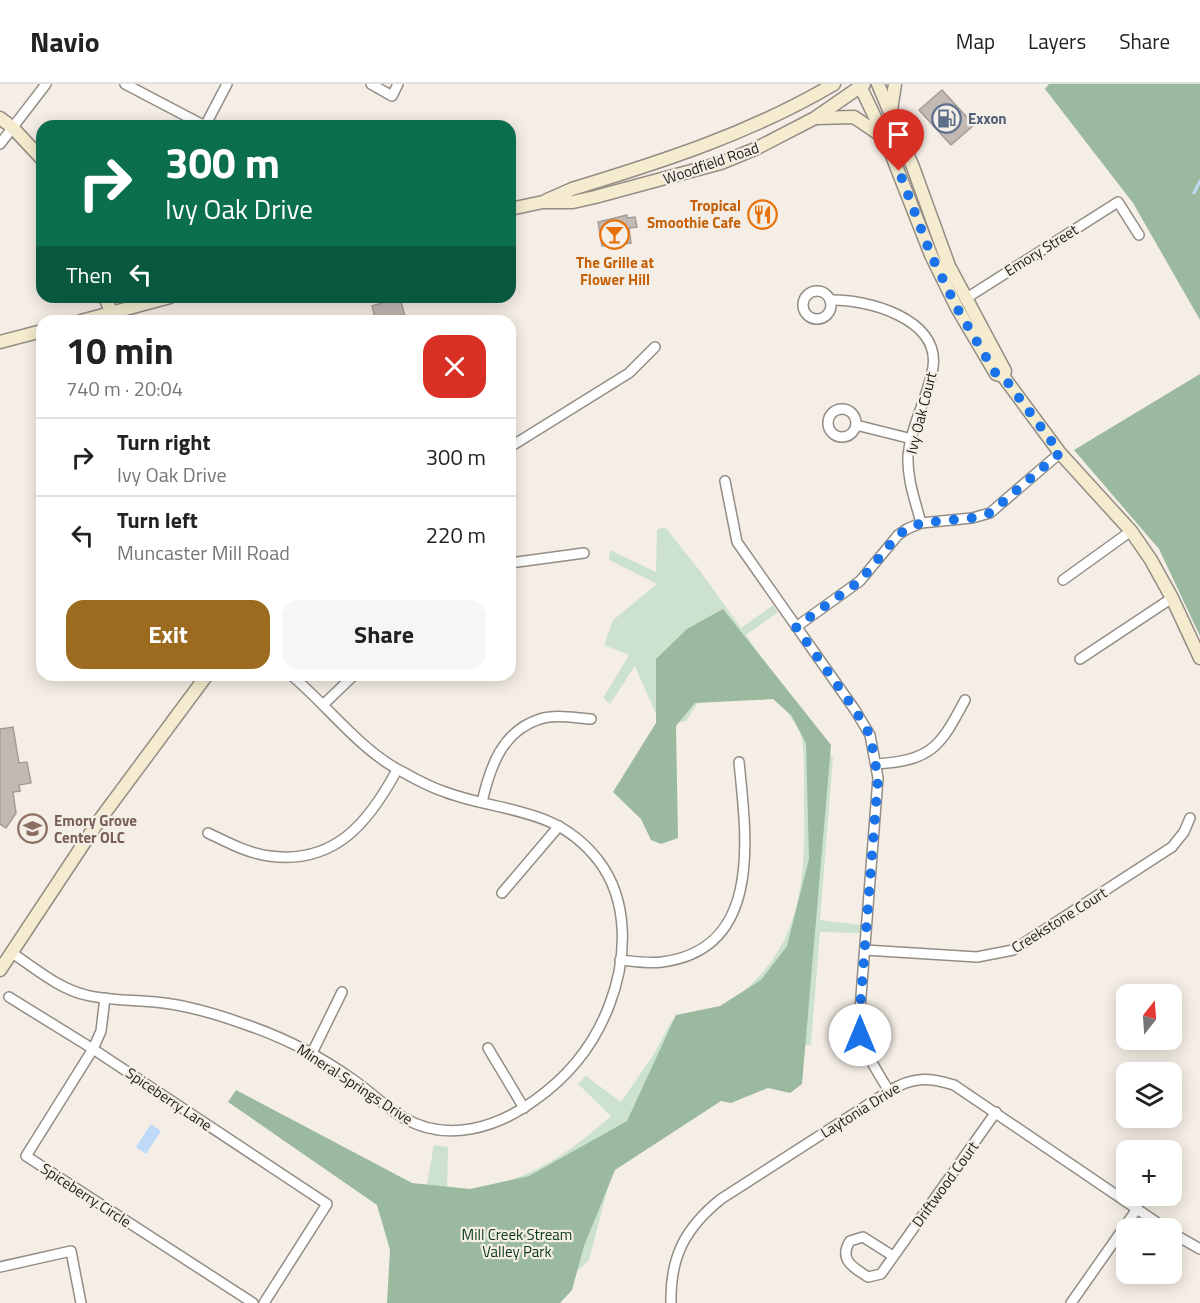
<!DOCTYPE html>
<html lang="en">
<head>
<meta charset="utf-8">
<style>
	:root { --surface:#fff; --page:#f6f6f6; --text:#222; --muted:#767676; --line:#e0e0e0; --accent:#9d6b20 }
	body { margin:0; font-family:"Titillium Web",sans-serif; background:var(--page); color:var(--text); height:100vh; display:flex; flex-direction:column; font-size:22px; white-space:nowrap }
	* { box-sizing:border-box; margin:0 }
	p { font-size:20px; color:var(--muted) }
	.icon { flex:none; width:33px; height:33px; fill:none; stroke:currentColor; stroke-width:2; stroke-linecap:round; stroke-linejoin:round }
	.map { position:relative; flex:1; overflow:hidden }
	.side { position:absolute; left:36px; top:231px; width:480px; height:366px; display:flex; flex-direction:column; background:var(--surface); border-radius:18px; box-shadow:0 3px 15px #0003 }
	.side>* { flex:none }
	.banner { position:absolute; left:36px; top:36px; width:480px; height:183px; border-radius:18px; box-shadow:0 3px 15px #0003; background:#0b6e4f; color:#fff; overflow:hidden }
	.needle { width:39px; rotate:17deg }
	.tools { position:absolute; left:1116px; top:900px; display:grid; gap:12px }
	.tools a { display:grid; place-items:center; width:66px; height:66px; border-radius:12px; background:var(--surface); box-shadow:0 3px 15px #0003; font-size:30px }
	.pin { position:absolute; display:grid; place-items:center; width:51px; height:51px; color:#fff; margin:-62px -26px; border-radius:50% 50% 50% 0; rotate:-45deg; box-shadow:0 0 6px #0007 }
	.pin .icon { rotate:45deg }
	.me { position:absolute; width:66px; margin:-33px; rotate:0deg; stroke-linejoin:round; filter:drop-shadow(0 0 4px #0008) }
	.turn { display:flex; align-items:center; gap:21px; height:126px; padding:0 30px; font-size:27px }
	.turn .icon { width:78px; height:78px; stroke-width:2.5 }
	.turn b { display:block; font-size:42px; line-height:51px }
	.then { display:flex; align-items:center; height:57px; padding:0 30px; background:#0003; gap:12px; font-size:22px }
	.round { display:grid; place-items:center; flex:none; width:63px; height:63px; border-radius:18px; background:var(--page) }
	.headline { display:flex; align-items:center; justify-content:space-between; height:102px; padding:0 30px }
	h1 { font-size:36px; font-weight:700; line-height:45px }
	.action { display:flex; gap:12px; margin-top:auto; padding:12px 30px }
	.action a { flex:1; height:69px; border-radius:18px; background:var(--accent); color:#fff; font-size:24px; font-weight:700; line-height:69px; text-align:center }
	.action a+a { background:var(--page); color:var(--text) }
	ul { padding:0; list-style:none }
	li { display:flex; align-items:center; gap:18px; height:78px; padding:0 30px; border-top:2px solid var(--line) }
	li div { flex:1 }
	li b { display:block; font-size:22px }
	li em { font-style:normal }
	header { display:flex; align-items:center; gap:36px; box-sizing:border-box; height:84px; padding:0 30px; background:var(--surface); border-bottom:2px solid var(--line) }
	header strong { font-size:28px }
	nav { display:flex; gap:33px; margin-inline-start:auto; font-size:21px }
	.map>svg:first-child { display:block }
	.green { fill:#cce2cf }
	.forest { fill:#9ab99e }
	.water { fill:#bfd9f8 }
	.lines { fill:none; stroke-linecap:round; stroke-linejoin:round }
	.stream { stroke:#bfd9f8; stroke-width:3 }
	.building { fill:#c2b9b4; stroke:#a59c96; stroke-width:1.5 }
	.street-casing { stroke:#938d86; stroke-width:12 }
	.secondary-casing { stroke:#938d86; stroke-width:15 }
	.street { stroke:#fff; stroke-width:9 }
	.secondary { stroke:#f5eccf; stroke-width:12 }
	.route { stroke:#1a73e8; stroke-width:10; stroke-dasharray:0 18 }
	.labels { text-anchor:middle; dominant-baseline:central; stroke-width:4.5; stroke-linejoin:round; paint-order:stroke }
	.service-label { font-size:15px; font-weight:bold; fill:#4e5e75; stroke:#f5eee6; text-anchor:start }
	.street-label { font-size:15px; fill:#1e1c19; stroke:#f5eee6 }
	.food-label { font-size:15px; font-weight:bold; fill:#c56008; stroke:#f5eee6; text-anchor:end }
	.education-label { font-size:15px; font-weight:bold; fill:#785e54; stroke:#f5eee6; text-anchor:start }
	.park-label { font-size:15px; fill:#073b17; stroke:#f5eee6 }
</style>
</head>
<body>
<header>
<strong>Navio</strong>
<nav><a>Map</a><a>Layers</a><a>Share</a></nav>
</header>
<div class="map">
<svg width="1200" height="1219" viewBox="0 0 1200 1219">
	<rect width="100%" height="100%" fill="#f5eee6"/>
	<path class="green" d="M665,443l35,44 41,57 32,-23 5,7 -32,23 87,123 -13,162 41,5 -1,8 -40,-1 -9,113h-13l-184,119 -25,96 -46,43h-152l25,-60 18,-98 14,2 -1,45c71,-5 112,-30 164,-76l-33,-32 8,-8 35,26 33,-48 18,-34c22,-5 46,-10 64,-23 62,-46 70,-112 68,-184 -1,-24 2,-55 -3,-77 -2,-11 -21,-32 -28,-42l-73,6 -14,21 -25,5 -26,-60 -25,38 -7,-6 26,-43 -25,-10 9,-25 44,-36 -48,-24 1,-10 46,22 1,-42z"/>
	<g class="forest">
		<path d="M1049,0h151v236l-67,-117 -88,-114z"/>
		<path d="M1200,290v262l-41,-87 -85,-99z"/>
		<path d="M723,525l108,136 -29,339 -12,9 -22,-5 -37,15 -10,-2 -106,69 -31,76 -12,44 -12,13h-173l3,-53 -13,-45 -149,-103 8,-12 176,93 58,6 59,-13 98,-55 49,-106 44,-9 41,-26 26,-34 22,-87 -3,-116 -15,-28 -18,-16 -78,4 -19,23 2,112 -17,6 -10,-4 -10,-21 -28,-27 43,-69v-64l31,-30z"/>
	</g>
	<path class="water" d="M151,1040l10,7 -15,23 -10,-7z"/>
	<g class="lines">
		<path class="stream" d="M1194,109l6,-12"/>
	</g>
	<g class="building">
		<path d="M942,6l32,35 -23,20 -32,-35z"/>
		<path d="M766,121l4,14 -5,6 -5,1 -6,-17z"/>
		<path d="M627,131v3l8,-1 2,10 -8,1 2,15 -29,3 -4,-24z"/>
		<path d="M380,213h20l6,24h-30l-4,-15 10,-3z"/>
		<path d="M13,643l6,36 8,-1 4,21 -12,2 1,6 -7,1 3,21 -10,15 -6,-4v-95z"/>
	</g>
	<g class="lines">
		<defs>
			<g id="street">
				<path d="M125,0l80,42"/>
				<path d="M371,0l21,12 6,-12"/>
				<path d="M205,42l22,-42"/>
				<path d="M0,60l46,-60"/>
				<circle cx="817" cy="221" r="14"/>
				<path d="M965,215l153,-97 21,33"/>
				<path d="M830,216c36,-1 110,18 103,67 -5,30 -22,58 -25,89 -1,23 7,44 13,67"/>
				<circle cx="842" cy="339" r="14"/>
				<path d="M856,341l56,14"/>
				<path d="M510,363l119,-74 26,-26"/>
				<path d="M725,397l12,61 118,168 15,25 8,43 -19,244c2,26 16,46 30,69"/>
				<path d="M510,479l74,-10"/>
				<path d="M1063,496l68,-49"/>
				<path d="M796,543l64,-46 38,-46 9,-6 14,-6 51,-5 18,-5 70,-60"/>
				<path d="M1080,575l92,-61"/>
				<path d="M324,620l30,-29"/>
				<path d="M877,680c55,-4 63,-17 88,-64"/>
				<path d="M482,718c8,-35 20,-71 58,-83 15,-5 35,-1 51,0"/>
				<path d="M208,749c19,9 39,20 61,23 66,9 100,-34 128,-86"/>
				<path d="M502,809l57,-67"/>
				<path d="M865,866l112,7 36,-7 159,-103 12,-15 6,-14"/>
				<path d="M12,869c23,15 47,36 74,42 27,7 57,4 85,9 26,4 51,12 76,21 38,13 76,33 108,56 17,12 32,27 49,37 43,25 93,10 131,-18 34,-24 59,-55 74,-94 18,-46 21,-105 -11,-146 -42,-54 -96,-47 -153,-68 -15,-5 -30,-13 -44,-21 -40,-20 -75,-67 -110,-96"/>
				<path d="M620,876c13,1 28,4 42,2 102,-13 84,-127 77,-200"/>
				<path d="M9,913l84,52 234,155 -63,99"/>
				<path d="M105,914l-4,33 -8,18 -67,107 227,147"/>
				<path d="M488,964l36,60"/>
				<path d="M312,969l30,-61"/>
				<path d="M1172,1149l28,16"/>
				<path d="M893,1172l-30,-19 -13,4c-12,19 4,27 18,36l13,-3 115,-162"/>
				<path d="M0,1183l71,-16 10,52"/>
				<path d="M671,1219c-1,-46 14,-75 50,-104l168,-108c23,-14 39,-14 65,-6l211,143"/>
				<path d="M1071,1219l66,-94"/>
			</g>
			<g id="secondary">
				<path d="M859,0l26,54 46,117 26,53 39,66 7,2 57,77 71,78 20,29 21,38 28,60"/>
				<path d="M878,0l35,83 36,99 56,105 -2,5"/>
				<path d="M891,26l4,-26"/>
				<path d="M0,34l12,9 30,32"/>
				<path d="M816,34l38,-1 28,19"/>
				<path d="M547,116l25,-11c92,-28 179,-56 262,-105"/>
				<path d="M510,125l33,-7h30l22,-5 126,-34 34,-14 60,-31 49,-34"/>
				<path d="M105,213l10,24"/>
				<path d="M81,237l89,-24"/>
				<path d="M0,258l42,-11"/>
				<path d="M0,886l98,-148 109,-147"/>
			</g>
		</defs>
		<use href="#street" class="street-casing"/>
		<use href="#secondary" class="secondary-casing"/>
		<use href="#street" class="street"/>
		<use href="#secondary" class="secondary"/>
	</g>
	<g class="lines">
		<path class="route" d="M860,951l-1,-13 19,-244 -8,-43 -15,-25 -59,-83 64,-46 38,-46 9,-6 14,-6 51,-5 18,-5 70,-60 -57,-77 -7,-2 -39,-66 -26,-53 -32,-84"/>
	</g>
	<defs>
		<symbol id="fuel-ring" viewBox="-11 -11 22 22"><circle r="9.5" fill="#f5eee6" stroke="#5c6f8a" stroke-width="1.5"/><path d="M-5.5-6h7V0h2V4h1.3V-2.5L3-4.5l.8-.8L6-3V5H2.5V1h-1V6h-7ZM-4.2-4.7v3.2H.2V-4.7Z" fill="#5c6f8a"/></symbol>
		<symbol id="restaurant-ring" viewBox="-11 -11 22 22"><circle r="9.5" fill="#f5eee6" stroke="#e8710a" stroke-width="1.5"/><path d="M-5-6h1v4h1v-4h1v4h1v-4h1v5L-1.5 .5V6h-2V.5L-5-1ZM5-6V6H3V1.5H1.5Q1.5-4 5-6Z" fill="#e8710a"/></symbol>
		<symbol id="bar-ring" viewBox="-11 -11 22 22"><circle r="9.5" fill="#f5eee6" stroke="#e8710a" stroke-width="1.5"/><path d="M-6-5H6L.8 .8V4.5H3.5V6h-7V4.5H-.8V.8Z" fill="#e8710a"/></symbol>
		<symbol id="school-ring" viewBox="-11 -11 22 22"><circle r="9.5" fill="#f5eee6" stroke="#8d6e63" stroke-width="1.5"/><path d="M0-5L7-2L0 1L-7-2ZM-4 1L0 2.5L4 1V4Q0 6-4 4Z" fill="#8d6e63"/></symbol>
	</defs>
	<g fill-rule="evenodd">
		<use href="#fuel-ring" x="930" y="18" width="33" height="33"/>
		<use href="#restaurant-ring" x="746" y="114" width="33" height="33"/>
		<use href="#bar-ring" x="598" y="134" width="33" height="33"/>
		<use href="#school-ring" x="16" y="728" width="33" height="33"/>
	</g>
	<g class="labels">
		<g class="service-label">
			<text x="968" y="34">Exxon</text>
		</g>
		<g class="street-label">
			<text transform="translate(711 79) rotate(-19)">Woodfield Road</text>
			<text transform="translate(1041 166) rotate(-32)">Emory Street</text>
			<text transform="translate(921 329) rotate(-76)">Ivy Oak Court</text>
			<text transform="translate(1059 836) rotate(-32)">Creekstone Court</text>
			<text transform="translate(355 1000) rotate(33)">Mineral Springs Drive</text>
			<text transform="translate(169 1015) rotate(34)">Spiceberry Lane</text>
			<text transform="translate(860 1026) rotate(-32)">Laytonia Drive</text>
			<text transform="translate(945 1100) rotate(-54)">Driftwood Court</text>
			<text transform="translate(86 1111) rotate(33)">Spiceberry Circle</text>
		</g>
		<g class="food-label">
			<text x="741" y="121">Tropical<tspan x="741" dy="17">Smoothie Cafe</tspan></text>
			<text x="615" y="178" text-anchor="middle">The Grille at<tspan x="615" dy="17">Flower Hill</tspan></text>
		</g>
		<g class="education-label">
			<text x="54" y="736">Emory Grove<tspan x="54" dy="17">Center OLC</tspan></text>
		</g>
		<g class="park-label">
			<text x="517" y="1150">Mill Creek Stream<tspan x="517" dy="17">Valley Park</tspan></text>
		</g>
	</g>
</svg>
<div class="tools">
<a><svg class="needle" viewBox="-14 -14 28 28"><path d="M0-13l5 13h-10z" fill="#e53935"/><path d="M0 13l5-13h-10z" fill="#767676"/></svg></a>
<a><svg class="icon" aria-label="layers" viewBox="0 0 24 24"><path d="M12 4l9 5-9 5-9-5zM3 14l9 5 9-5"/></svg></a>
<a>+</a>
<a>−</a>
</div>
<div class="pin" style="left:899px;top:87px;background:#d93025"><svg class="icon" aria-label="arrive" viewBox="0 0 24 24"><path d="M6 21V4h12l-3 4 3 4H6"/></svg></div>
<svg class="me" style="left:860px;top:951px" viewBox="-20 -20 40 40"><circle r="19" fill="#fff"/><path d="M0-13L10 11 0 6-10 11z" fill="#1a73e8"/></svg>
<div class="banner">
<div class="turn"><svg class="icon" aria-label="right" viewBox="0 0 24 24"><path d="M7 20v-9h11M14 6l5 5-5 5"/></svg><div><b>300 m</b>Ivy Oak Drive</div></div>
<div class="then">Then<svg class="icon" aria-label="left" viewBox="0 0 24 24"><path d="M17 20v-9H6M10 6l-5 5 5 5"/></svg></div>
</div>
<section class="side">
<div class="headline"><div><h1>10 min</h1><p>740 m · 20:04</p></div><a class="round" style="background:#d93025;color:#fff"><svg class="icon" aria-label="close" viewBox="0 0 24 24"><path d="M6 6l12 12M18 6L6 18"/></svg></a></div>
<ul>
<li><svg class="icon" aria-label="right" viewBox="0 0 24 24"><path d="M7 20v-9h11M14 6l5 5-5 5"/></svg><div><b>Turn right</b><p>Ivy Oak Drive</p></div><em>300 m</em></li>
<li><svg class="icon" aria-label="left" viewBox="0 0 24 24"><path d="M17 20v-9H6M10 6l-5 5 5 5"/></svg><div><b>Turn left</b><p>Muncaster Mill Road</p></div><em>220 m</em></li>
</ul>
<div class="action"><a>Exit</a><a>Share</a></div>
</section>
</div>
</body>
</html>
